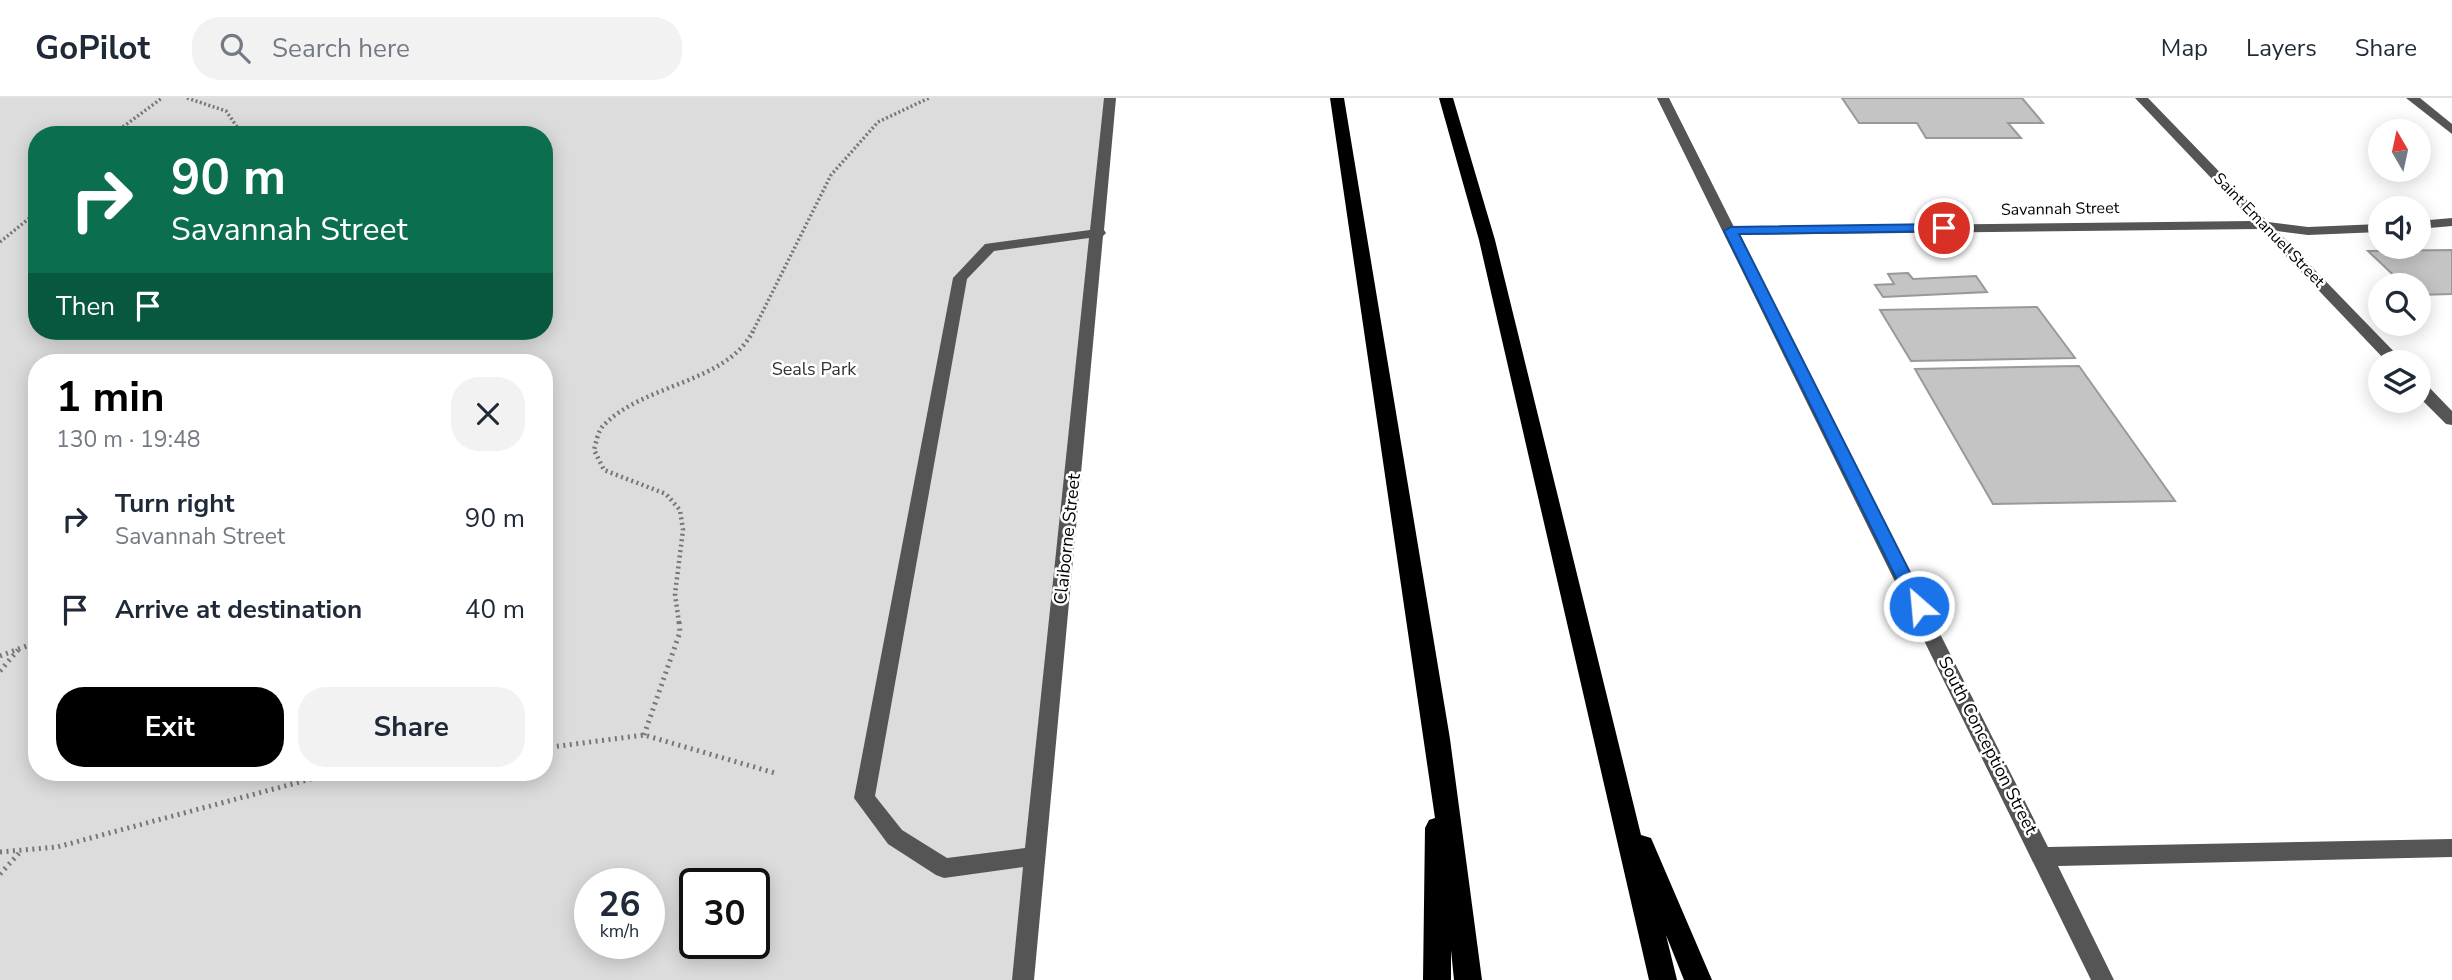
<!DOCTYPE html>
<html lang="en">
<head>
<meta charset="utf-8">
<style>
	:root { --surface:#fff; --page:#f2f2f3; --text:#1f2937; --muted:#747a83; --line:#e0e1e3; --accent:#000 }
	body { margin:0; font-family:"Nunito Sans",sans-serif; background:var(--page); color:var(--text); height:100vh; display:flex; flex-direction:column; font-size:26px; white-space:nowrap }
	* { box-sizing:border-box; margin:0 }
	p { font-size:23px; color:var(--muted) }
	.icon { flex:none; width:38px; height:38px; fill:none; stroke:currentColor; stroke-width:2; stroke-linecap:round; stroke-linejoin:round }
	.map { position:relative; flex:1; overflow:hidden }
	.sheet { position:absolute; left:28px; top:256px; width:525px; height:427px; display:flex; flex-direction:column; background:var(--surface); border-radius:28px; box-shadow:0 4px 18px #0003 }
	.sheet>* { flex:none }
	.guide { position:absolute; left:28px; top:28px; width:525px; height:214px; border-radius:28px; box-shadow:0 4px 18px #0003; background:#0b6e4f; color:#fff; overflow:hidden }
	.needle { width:46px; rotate:351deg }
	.controls { position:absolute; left:2368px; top:21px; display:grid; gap:14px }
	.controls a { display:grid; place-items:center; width:63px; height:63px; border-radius:50%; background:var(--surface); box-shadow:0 4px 18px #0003; font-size:35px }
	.speed { position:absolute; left:574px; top:770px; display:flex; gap:14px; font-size:35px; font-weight:700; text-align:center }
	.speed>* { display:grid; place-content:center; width:91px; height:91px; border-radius:50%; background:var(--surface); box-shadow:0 4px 18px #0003; line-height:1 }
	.speed small { font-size:18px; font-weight:400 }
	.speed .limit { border:4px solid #111; border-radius:10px; background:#fff; color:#111 }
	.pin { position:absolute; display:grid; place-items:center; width:60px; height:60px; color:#fff; margin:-30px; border:4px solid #fff; border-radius:50%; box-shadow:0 2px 7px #0007 }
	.me { position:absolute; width:77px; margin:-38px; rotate:333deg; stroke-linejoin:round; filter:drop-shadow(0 0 5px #0008) }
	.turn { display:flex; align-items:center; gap:24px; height:147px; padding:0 28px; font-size:32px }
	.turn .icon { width:91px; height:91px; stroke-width:2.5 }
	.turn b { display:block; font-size:49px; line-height:60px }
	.then { display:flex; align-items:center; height:66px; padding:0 28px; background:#0003; gap:14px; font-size:26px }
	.round { display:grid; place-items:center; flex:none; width:74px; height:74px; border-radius:28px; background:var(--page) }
	.overview { display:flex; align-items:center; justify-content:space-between; height:119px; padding:0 28px }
	h1 { font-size:42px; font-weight:700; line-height:52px; color:var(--accent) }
	.cta { display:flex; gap:14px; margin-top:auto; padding:14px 28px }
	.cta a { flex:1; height:80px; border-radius:28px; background:var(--accent); color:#fff; font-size:28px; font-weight:700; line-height:80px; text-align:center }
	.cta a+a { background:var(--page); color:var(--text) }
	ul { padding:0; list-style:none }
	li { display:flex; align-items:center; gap:21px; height:91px; padding:0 28px }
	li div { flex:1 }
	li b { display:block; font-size:26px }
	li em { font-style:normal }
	header { display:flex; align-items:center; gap:42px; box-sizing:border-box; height:98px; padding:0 35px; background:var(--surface); border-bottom:2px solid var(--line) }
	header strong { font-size:33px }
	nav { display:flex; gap:38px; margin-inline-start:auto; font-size:24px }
	.search { width:490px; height:63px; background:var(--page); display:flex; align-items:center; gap:18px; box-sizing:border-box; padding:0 24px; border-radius:28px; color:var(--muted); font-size:26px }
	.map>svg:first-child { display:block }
	.green { fill:#dcdcdc; fill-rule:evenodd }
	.building { fill:#c4c4c4; stroke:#999; stroke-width:2 }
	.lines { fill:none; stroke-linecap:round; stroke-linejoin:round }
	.path-far2 { stroke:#777; stroke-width:3.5; stroke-dasharray:2 2.5; stroke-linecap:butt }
	.path-far1 { stroke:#777; stroke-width:4.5; stroke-dasharray:2 3.5; stroke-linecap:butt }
	.path { stroke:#777; stroke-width:5; stroke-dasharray:2 4.5; stroke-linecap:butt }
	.minor { fill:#555; fill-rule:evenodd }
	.highway { fill:#000; fill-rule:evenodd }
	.route { fill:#1a73e8; stroke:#114b97; stroke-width:2 }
	.labels { text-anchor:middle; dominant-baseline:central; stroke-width:5; stroke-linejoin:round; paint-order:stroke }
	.far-street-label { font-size:16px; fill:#000; stroke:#fff }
	.park-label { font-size:18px; fill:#333; stroke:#fff }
	.street-label { font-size:18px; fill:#000; stroke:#fff }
</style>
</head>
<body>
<header>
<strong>GoPilot</strong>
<div class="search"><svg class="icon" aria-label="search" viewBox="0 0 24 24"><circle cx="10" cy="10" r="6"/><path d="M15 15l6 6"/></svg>Search here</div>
<nav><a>Map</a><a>Layers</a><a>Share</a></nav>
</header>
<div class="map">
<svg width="2452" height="882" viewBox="0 0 2452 882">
	<rect width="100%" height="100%" fill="#fff"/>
	<path class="green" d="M0,0h1110l-87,882h-1023zM37,37h507v196h-507zM37,264h507v410h-507zM590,786h59v59h-59zM695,786h59v59h-59z"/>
	<g class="building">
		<path d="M1842,0h180l21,25h-35l13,15h-95l-9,-15h-58z"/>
		<path d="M2452,152v44l-34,1v-10h-14l-36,-34z"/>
		<path d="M1908,175l5,6 63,-3 11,16 -104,5 -8,-12 19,-1 -6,-10z"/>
		<path d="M2037,209l38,51 -164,3 -31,-51z"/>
		<path d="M2079,268l96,135 -182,3 -78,-135z"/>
	</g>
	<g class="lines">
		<g class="path-far2">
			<path d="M187,0l39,13 14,20 -5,4"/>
			<path d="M112,37l50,-37"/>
			<path d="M0,144l37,-30"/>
			<path d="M752,235l79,-158 47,-53 51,-24"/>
		</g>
		<path class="path-far1" d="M679,525l-4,-29 8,-64 -3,-20 -14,-16 -62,-24 -10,-20c2,-7 4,-20 10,-25 39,-41 123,-42 149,-94"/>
		<g class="path">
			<path d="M0,558l37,-14"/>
			<path d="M0,573l18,-21"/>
			<path d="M644,637l36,-103 -1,-11"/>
			<path d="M544,650l100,-13 131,38"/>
			<path d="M0,754l57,-5 269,-72 29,-3"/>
			<path d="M0,776l22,-24"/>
		</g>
		<g class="minor">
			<path d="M1104,0h12l-12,132 2,3 -3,3 -69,744h-22l11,-113 -79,11 -8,-3 -48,-31 -34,-46 99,-520 32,-34 105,-14zM1089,140l-64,610 -78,10 -45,-28 -27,-34 92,-517 27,-28z"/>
			<path d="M1657,0h12l65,129 518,-6 -117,-123h13l120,124 40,5 72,-3v8l-72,3 -31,-4 127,131h-17l-127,-133 -522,6 310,612 404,-8v18l-394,9 56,114h-23z"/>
			<path d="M2406,0h14l32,26v10z"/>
			<path d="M2452,120v8l-34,3v-8z"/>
			<path d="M2418,283l6,1 28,29v14l-6,-1 -28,-28z"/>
		</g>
		<g class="highway">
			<path d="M1330,0h14l106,641 32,241h-28l-3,-30v30h-28l2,-152 4,-8 6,-2z"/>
			<path d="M1439,0h14l42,142 146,595 10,3 61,142h-28l-18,-45 11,45h-28l-170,-740z"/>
		</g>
	</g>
	<path class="route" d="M1944,126l6,4 -2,3 -209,3 188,372 -8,7 -9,-7 -186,-375 7,-4z"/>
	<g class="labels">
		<g class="far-street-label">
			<text transform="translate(2060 111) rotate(-1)">Savannah Street</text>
			<text transform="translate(2269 132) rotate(46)">Saint Emanuel Street</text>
		</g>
		<g class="park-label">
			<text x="814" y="271">Seals Park</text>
		</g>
		<g class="street-label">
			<text transform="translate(1067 441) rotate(-84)">Claiborne Street</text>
			<text transform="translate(1988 647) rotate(63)">South Conception Street</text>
		</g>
	</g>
</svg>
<div class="controls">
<a><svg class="needle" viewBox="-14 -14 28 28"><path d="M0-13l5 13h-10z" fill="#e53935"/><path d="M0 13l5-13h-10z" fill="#747a83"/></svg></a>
<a><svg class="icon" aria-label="sound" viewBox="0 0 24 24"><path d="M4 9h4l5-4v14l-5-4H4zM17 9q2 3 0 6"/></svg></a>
<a><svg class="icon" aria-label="search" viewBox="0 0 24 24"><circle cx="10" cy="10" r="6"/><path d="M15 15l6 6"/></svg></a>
<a><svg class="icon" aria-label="layers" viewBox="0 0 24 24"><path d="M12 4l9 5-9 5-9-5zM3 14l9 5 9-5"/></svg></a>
</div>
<div class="speed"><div>26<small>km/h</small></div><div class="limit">30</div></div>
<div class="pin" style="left:1944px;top:130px;background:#d93025"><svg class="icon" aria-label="arrive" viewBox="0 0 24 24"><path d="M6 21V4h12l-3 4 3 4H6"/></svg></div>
<svg class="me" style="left:1919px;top:508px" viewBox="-20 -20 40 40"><circle r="17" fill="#1a73e8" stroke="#fff" stroke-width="3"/><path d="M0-11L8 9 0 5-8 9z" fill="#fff"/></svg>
<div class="guide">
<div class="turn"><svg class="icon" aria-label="right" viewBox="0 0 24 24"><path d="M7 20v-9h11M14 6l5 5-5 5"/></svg><div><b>90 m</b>Savannah Street</div></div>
<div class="then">Then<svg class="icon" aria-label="arrive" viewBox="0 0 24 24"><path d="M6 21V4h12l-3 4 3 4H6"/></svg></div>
</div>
<section class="sheet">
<div class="overview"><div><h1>1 min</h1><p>130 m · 19:48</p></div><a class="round"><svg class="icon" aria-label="close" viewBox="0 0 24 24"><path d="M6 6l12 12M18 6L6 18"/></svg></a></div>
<ul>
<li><svg class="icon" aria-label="right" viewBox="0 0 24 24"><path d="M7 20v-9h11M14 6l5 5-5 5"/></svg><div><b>Turn right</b><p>Savannah Street</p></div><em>90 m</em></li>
<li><svg class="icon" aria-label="arrive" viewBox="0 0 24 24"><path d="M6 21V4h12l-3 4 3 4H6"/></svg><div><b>Arrive at destination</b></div><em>40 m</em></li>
</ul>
<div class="cta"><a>Exit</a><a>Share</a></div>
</section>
</div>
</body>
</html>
